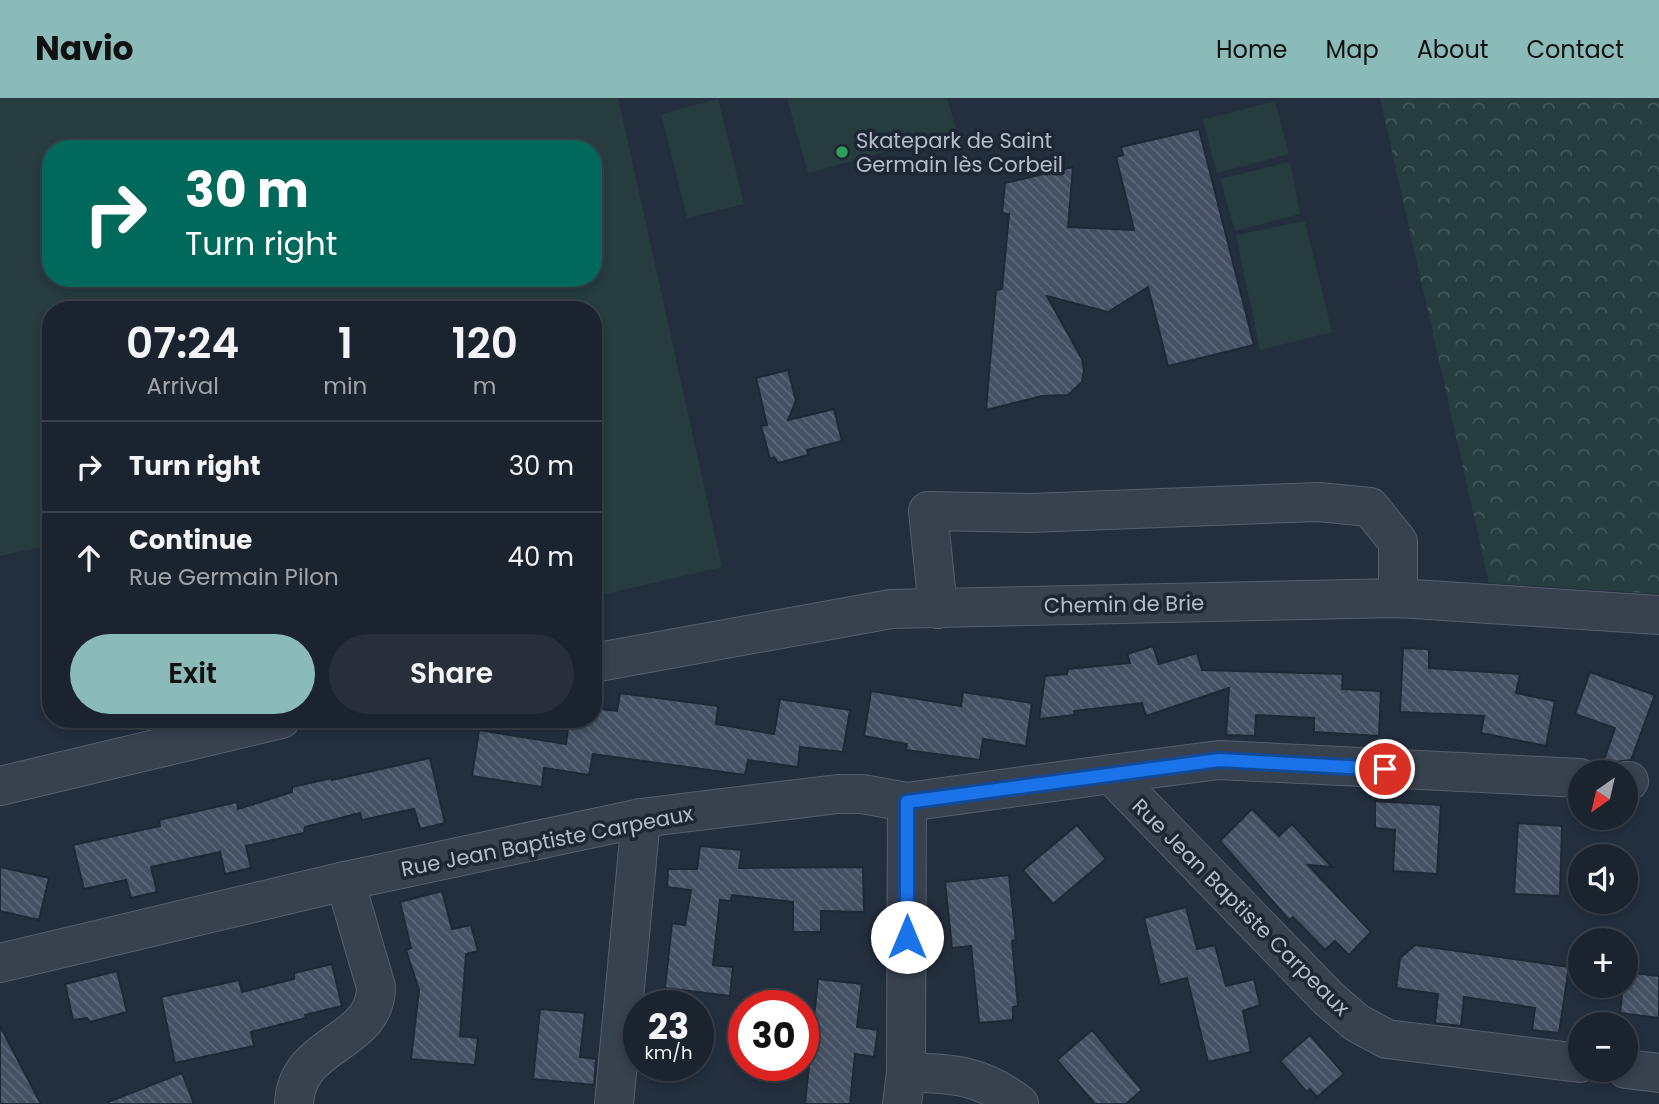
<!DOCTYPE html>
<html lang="en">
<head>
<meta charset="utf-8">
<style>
	:root { --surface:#1b232e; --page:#282f3a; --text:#f1f3f6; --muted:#a0a4aa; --line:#39404a; --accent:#8bbbb9 }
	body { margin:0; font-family:Poppins,sans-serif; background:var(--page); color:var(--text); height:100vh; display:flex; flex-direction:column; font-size:26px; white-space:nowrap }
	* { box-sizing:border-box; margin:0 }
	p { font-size:23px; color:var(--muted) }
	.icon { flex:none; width:38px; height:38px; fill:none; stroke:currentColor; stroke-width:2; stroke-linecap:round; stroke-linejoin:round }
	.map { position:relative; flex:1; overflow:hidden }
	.drawer { position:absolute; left:42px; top:203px; width:560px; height:427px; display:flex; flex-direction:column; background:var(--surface); border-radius:28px; box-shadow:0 4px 10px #0003,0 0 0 2px var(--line) }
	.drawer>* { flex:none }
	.banner { position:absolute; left:42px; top:42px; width:560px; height:147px; border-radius:28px; box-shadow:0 4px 10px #0003,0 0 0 2px var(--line); background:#00695c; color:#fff; overflow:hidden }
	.needle { width:46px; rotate:214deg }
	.fabs { position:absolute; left:1568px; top:662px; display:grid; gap:14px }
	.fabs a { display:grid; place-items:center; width:70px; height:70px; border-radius:50%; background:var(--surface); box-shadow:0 4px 10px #0003,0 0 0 2px var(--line); font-size:35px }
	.speed { position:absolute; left:623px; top:892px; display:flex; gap:14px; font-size:35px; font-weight:700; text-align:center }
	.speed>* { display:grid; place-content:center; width:91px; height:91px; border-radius:50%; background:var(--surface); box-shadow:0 4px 10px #0003,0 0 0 2px var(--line); line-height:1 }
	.speed small { font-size:18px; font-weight:400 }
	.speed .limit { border:10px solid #d22; background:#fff; color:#111 }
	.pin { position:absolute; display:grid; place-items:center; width:60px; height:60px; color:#fff; margin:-30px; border:4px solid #fff; border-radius:50%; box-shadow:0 2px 7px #0007 }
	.me { position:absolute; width:77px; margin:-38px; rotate:0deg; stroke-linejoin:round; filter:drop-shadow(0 0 5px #0008) }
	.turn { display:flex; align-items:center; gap:24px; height:147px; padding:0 28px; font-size:32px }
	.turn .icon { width:91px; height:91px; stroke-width:2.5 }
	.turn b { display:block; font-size:49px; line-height:60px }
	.eta { display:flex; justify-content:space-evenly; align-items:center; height:119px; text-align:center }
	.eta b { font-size:42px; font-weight:600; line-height:49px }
	.button { display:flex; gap:14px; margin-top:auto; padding:14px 28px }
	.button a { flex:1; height:80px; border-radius:42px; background:var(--accent); color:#111; font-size:28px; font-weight:600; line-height:80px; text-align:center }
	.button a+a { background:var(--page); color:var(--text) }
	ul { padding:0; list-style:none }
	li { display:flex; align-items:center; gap:21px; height:91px; padding:0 28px; border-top:2px solid var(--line) }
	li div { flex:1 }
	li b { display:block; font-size:26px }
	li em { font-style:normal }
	header { display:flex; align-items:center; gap:42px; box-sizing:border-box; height:98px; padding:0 35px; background:var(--accent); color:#111 }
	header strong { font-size:33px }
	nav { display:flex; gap:38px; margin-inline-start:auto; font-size:24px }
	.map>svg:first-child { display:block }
	.forest { fill:url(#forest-crowns) }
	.pitch { fill:#263c3f; fill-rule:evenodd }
	.building { fill:url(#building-back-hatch); stroke:#1f2835; stroke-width:2 }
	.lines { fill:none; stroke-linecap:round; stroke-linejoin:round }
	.minor-casing { stroke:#565f6c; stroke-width:40 }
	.minor { stroke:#38414e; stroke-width:38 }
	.route-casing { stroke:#114b97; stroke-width:18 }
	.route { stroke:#1a73e8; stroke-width:12 }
	.leisure-dot { fill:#2e9e5b; stroke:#1d2633; stroke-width:2.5 }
	.labels { text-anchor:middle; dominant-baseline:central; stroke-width:7; stroke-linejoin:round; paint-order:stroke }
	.poi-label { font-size:21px; fill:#b4bcc9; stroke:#1d2633; text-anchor:start }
	.street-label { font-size:21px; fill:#b4bcc9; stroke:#1d2633 }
</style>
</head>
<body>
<header>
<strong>Navio</strong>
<nav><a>Home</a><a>Map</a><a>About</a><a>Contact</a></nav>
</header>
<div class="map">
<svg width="1659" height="1006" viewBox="0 0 1659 1006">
	<defs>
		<pattern id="forest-crowns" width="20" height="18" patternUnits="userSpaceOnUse" patternTransform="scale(1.75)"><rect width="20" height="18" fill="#263c3f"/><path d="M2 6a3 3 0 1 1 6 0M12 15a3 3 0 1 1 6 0" fill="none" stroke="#435659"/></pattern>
		<pattern id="building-back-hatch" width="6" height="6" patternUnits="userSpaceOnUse" patternTransform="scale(1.75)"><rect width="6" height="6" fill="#455162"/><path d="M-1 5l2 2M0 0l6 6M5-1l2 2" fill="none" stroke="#5d6877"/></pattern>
	</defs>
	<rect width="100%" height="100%" fill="#242f3e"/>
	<path class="forest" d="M1380,0h279v496l-170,-11z"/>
	<g class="pitch">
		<path d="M0,0h618l104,469 -129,30v-287h-542v235l-51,11zM51,51h542v129h-542z"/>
		<path d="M787,0h160l10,34 -149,41z"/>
		<path d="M718,1l26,105 -57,14 -26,-104z"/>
		<path d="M1275,3l14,53 -72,19 -14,-53z"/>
		<path d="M1290,64l10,52 -65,17 -15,-52z"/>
		<path d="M1305,123l27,111 -72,18 -24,-115z"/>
	</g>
	<g class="building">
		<path d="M1199,31l55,216 -86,21 -20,-79 -40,25 -61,-16 35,63 2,11 -2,12 -14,13 -26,1 -56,14 10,-120 6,-1 7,-75 -7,-1 3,-30 68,-16 -5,60 66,3 -18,-73 7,-2 -2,-8z"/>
		<path d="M788,272l8,31 -8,19 46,-11 8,32 -35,9 1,5 -30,8 -4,-6 -4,2 -9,-33 6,-1 -11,-47z"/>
		<path d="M1153,548l6,18 38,-11 5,17 141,4 -1,15 39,2 -2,45 -65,-4v-14l-58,-3 -1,21 -29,-1 3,-47 -83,28 -4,-13 -68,8 1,4 -36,4 6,-43 22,-2 1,-5 62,-6 -3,-9z"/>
		<path d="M1403,550l26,1v19l91,6 -4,19 39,8 -9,45 -65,-13 3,-17 -84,-4z"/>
		<path d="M1590,574l65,23 -24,65 -15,2 -9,10 -7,-1 15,-43 -40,-14z"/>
		<path d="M871,593l90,15 2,-14 69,11 -6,43 -43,-7 -3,21 -74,-10 1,-6 -43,-8z"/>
		<path d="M620,595l98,13 -2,18 58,10 6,-35 70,11 -7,42 -43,-5 -2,20 -50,-7 -3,15 -152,-21 -4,21 -45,-7 -2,19 -70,-11 7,-46 87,14 3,-25h24v-11l24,3z"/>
		<path d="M430,660l15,65 -25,6 -6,-20 -52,11 -2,-7 -55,14 -1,6 -58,13 5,22 -26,6 -5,-22 -69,15 6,25 -26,6 -5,-18 -42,9 -11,-44 87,-19 -1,-6 78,-18 1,7 54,-17v-5l40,-9v2z"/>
		<path d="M1375,703l66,4 -4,69 -44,-3 2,-41 -20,-2z"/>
		<path d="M1252,711l27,27 13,-12 40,43 -24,-2 63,67 -22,23 -14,-14 -10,9 -32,-33 -4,3 -69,-79z"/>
		<path d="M1518,725l44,3 -2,70 -46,-2z"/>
		<path d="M1077,727l29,34 -53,45 -30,-34z"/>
		<path d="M700,748l42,4 -3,18 124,-1 1,45 -43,-1v21h-28v-30l-61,-7 -1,6 -11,-1 -7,65 20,2 -3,29 -65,-8 7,-65 13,2 6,-35 -24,-3 1,-18h29z"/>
		<path d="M0,769l49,11 -10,42 -39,-9z"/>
		<path d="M1009,777l7,65 -4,1 6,65 -5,1v13l-34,3 -8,-77 -19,2 -7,-66z"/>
		<path d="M442,793l10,38 19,-4 7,26 -12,3 -6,82 18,2 -3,27 -64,-6 8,-69 -13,-40 5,-2 -11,-46z"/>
		<path d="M1186,809l11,42 18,-4 11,41 28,-7 6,26 -17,6 8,41 -43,10 -21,-84 -27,7 -16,-67z"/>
		<path d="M1415,847l154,22 -10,66 -27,-3 3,-22 -71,-11 -3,29 -26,-3 3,-29 -42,-6 4,-30z"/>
		<path d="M332,866l10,42 -37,9 1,3 -55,14 3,14 -79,17 -14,-66 78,-17 3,12 52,-13v-6z"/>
		<path d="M117,873l10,41 -37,10 -3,-4 -14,2 -8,-36z"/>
		<path d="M1626,874l33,4v42l-39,-5 3,-28h3z"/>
		<path d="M818,881l44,5 -5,43 21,3 -4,27 -19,-3 -5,50h-45z"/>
		<path d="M540,911l45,4 -5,44 16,2 -2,26 -61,-6z"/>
		<path d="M0,928l41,78h-41z"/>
		<path d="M1092,932l50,60 -16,14h-31l-38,-44z"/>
		<path d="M1310,937l34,39 -27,23 -7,-8 -3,3 -27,-31z"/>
		<path d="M182,975l12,31h-86v-2z"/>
	</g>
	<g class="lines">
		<defs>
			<g id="minor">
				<path d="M938,511l-10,-98 102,2 288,-11 52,5 28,35v56"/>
				<path d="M593,565l298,-54 507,-11 261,17"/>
				<path d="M1111,676l108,-14 361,18"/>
				<path d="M1626,683h3"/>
				<path d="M0,688l281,-67"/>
				<path d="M0,865l345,-82 296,-63 197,-24h24l45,8 204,-28 218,225 28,24 30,16 193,24"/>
				<path d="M1626,971l33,4"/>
				<path d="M906,974c47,2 74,2 113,32"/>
				<path d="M294,1006c2,-63 82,-59 82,-117l-31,-106"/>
				<path d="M614,1006l27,-286"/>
				<path d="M902,1006l4,-32 1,-270"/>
			</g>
		</defs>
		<use href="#minor" class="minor-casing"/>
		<use href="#minor" class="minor"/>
	</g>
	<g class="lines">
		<defs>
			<path id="route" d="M907,839v-135l312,-42 166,9"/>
		</defs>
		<use href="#route" class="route-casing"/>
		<use href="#route" class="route"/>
	</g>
	<circle class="leisure-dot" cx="842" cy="54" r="7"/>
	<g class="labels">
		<g class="poi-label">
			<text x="856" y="42">Skatepark de Saint<tspan x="856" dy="24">Germain lès Corbeil</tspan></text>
		</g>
		<g class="street-label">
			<text transform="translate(1124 506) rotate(-1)">Chemin de Brie</text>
			<text transform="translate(547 743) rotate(-11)">Rue Jean Baptiste Carpeaux</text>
			<text transform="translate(1241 809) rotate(45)">Rue Jean Baptiste Carpeaux</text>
		</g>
	</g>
</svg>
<div class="fabs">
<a><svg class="needle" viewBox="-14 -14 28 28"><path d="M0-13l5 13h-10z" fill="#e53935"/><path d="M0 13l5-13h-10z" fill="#a0a4aa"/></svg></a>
<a><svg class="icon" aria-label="sound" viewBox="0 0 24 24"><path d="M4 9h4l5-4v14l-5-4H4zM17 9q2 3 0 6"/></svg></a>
<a>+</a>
<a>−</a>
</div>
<div class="speed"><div>23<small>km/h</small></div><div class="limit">30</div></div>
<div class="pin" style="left:1385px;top:671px;background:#d93025"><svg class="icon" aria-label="arrive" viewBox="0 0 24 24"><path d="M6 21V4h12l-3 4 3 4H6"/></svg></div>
<svg class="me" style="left:907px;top:839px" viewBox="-20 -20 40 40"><circle r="19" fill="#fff"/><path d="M0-13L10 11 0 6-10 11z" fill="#1a73e8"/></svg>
<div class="banner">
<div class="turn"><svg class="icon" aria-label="right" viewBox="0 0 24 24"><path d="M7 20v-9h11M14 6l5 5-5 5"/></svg><div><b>30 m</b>Turn right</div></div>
</div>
<section class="drawer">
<div class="eta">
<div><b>07:24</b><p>Arrival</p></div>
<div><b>1</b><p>min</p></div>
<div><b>120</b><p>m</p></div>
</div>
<ul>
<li><svg class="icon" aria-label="right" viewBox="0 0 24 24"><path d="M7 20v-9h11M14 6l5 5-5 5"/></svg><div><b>Turn right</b></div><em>30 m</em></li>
<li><svg class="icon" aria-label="ahead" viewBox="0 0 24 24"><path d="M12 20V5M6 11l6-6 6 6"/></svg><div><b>Continue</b><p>Rue Germain Pilon</p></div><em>40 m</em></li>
</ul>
<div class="button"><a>Exit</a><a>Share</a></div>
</section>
</div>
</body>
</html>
